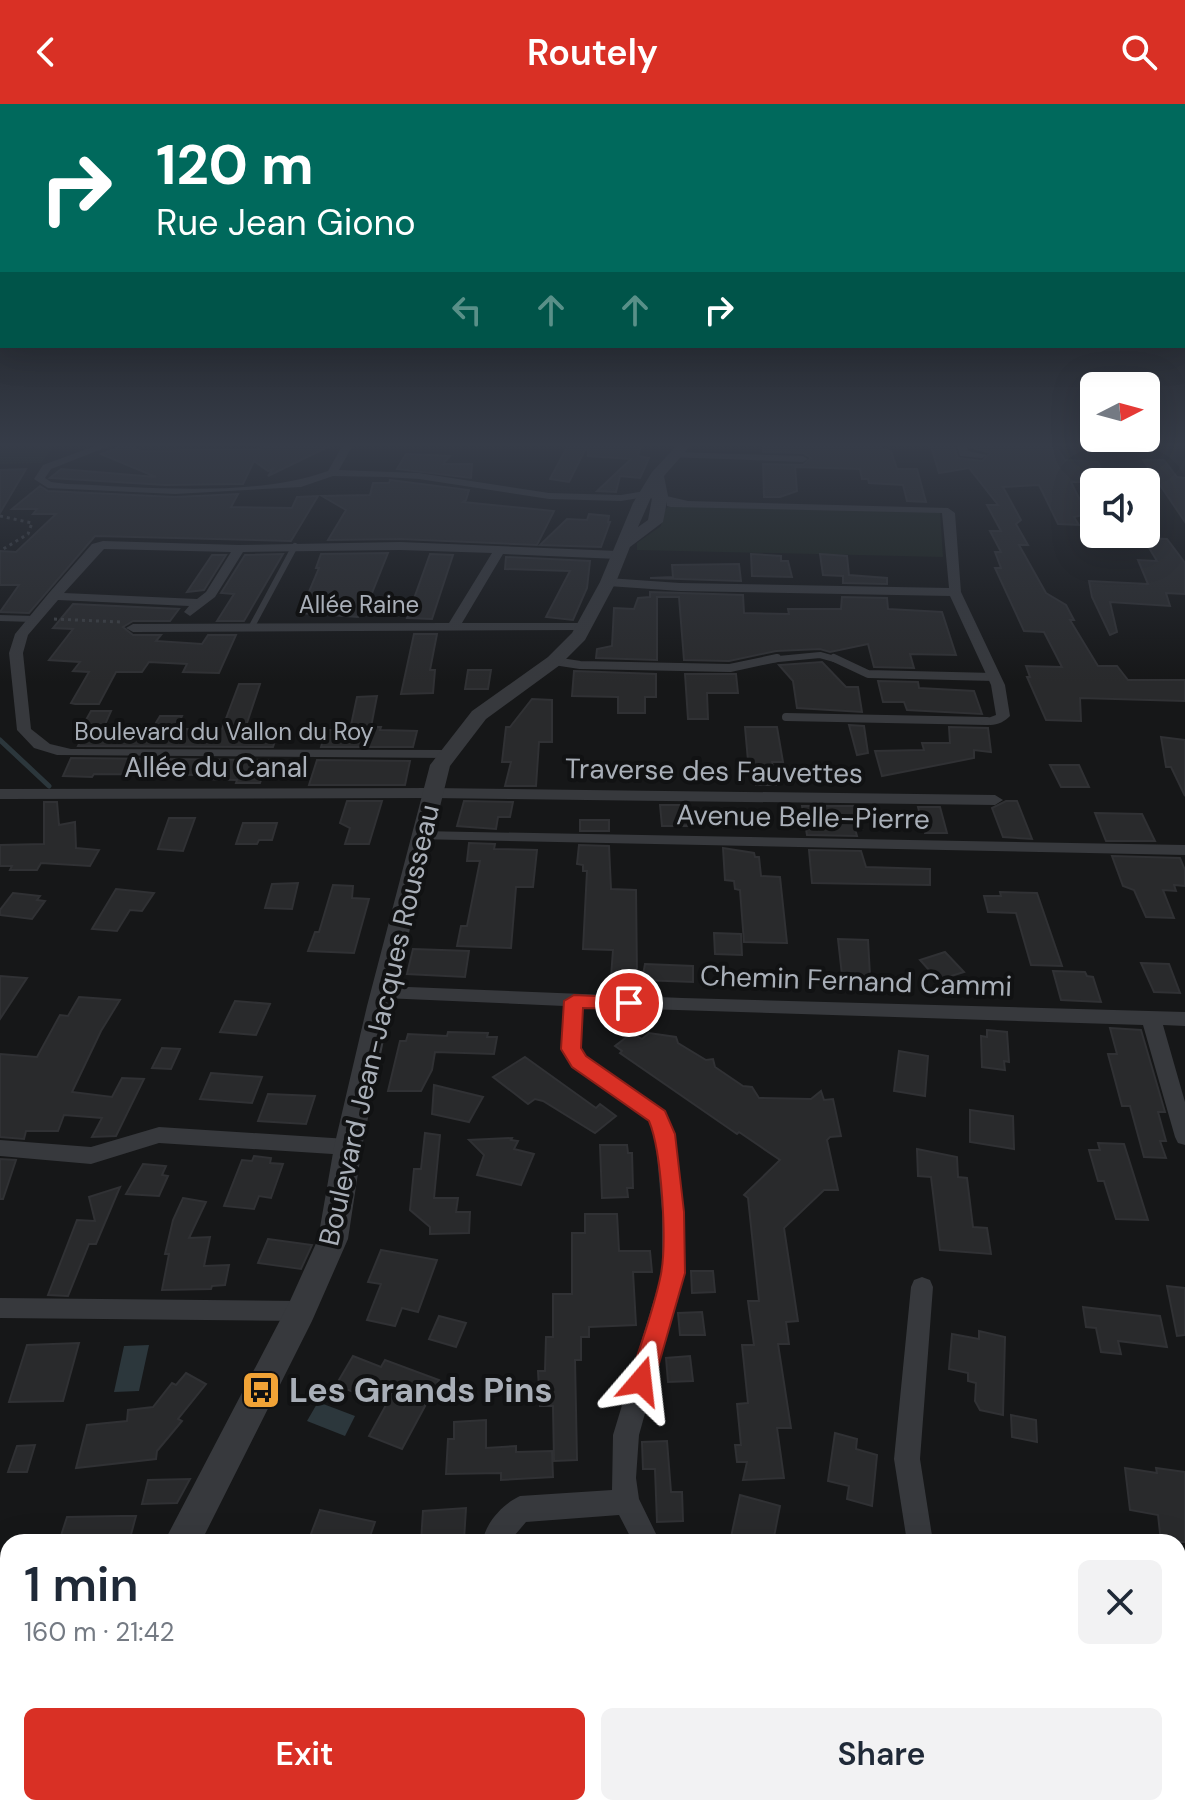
<!DOCTYPE html>
<html lang="en">
<head>
<meta charset="utf-8">
<style>
	:root { --surface:#fff; --page:#f2f2f3; --text:#1f2937; --muted:#747a83; --accent:#d93025 }
	body { margin:0; font-family:"DM Sans",sans-serif; background:var(--page); color:var(--text); height:100vh; display:flex; flex-direction:column; font-size:30px; white-space:nowrap }
	* { box-sizing:border-box; margin:0 }
	p { font-size:26px; color:var(--muted) }
	.icon { flex:none; width:44px; height:44px; fill:none; stroke:currentColor; stroke-width:2; stroke-linecap:round; stroke-linejoin:round }
	.map { position:relative; flex:1; overflow:hidden }
	.side { position:absolute; left:0px; top:1430px; width:1186px; height:282px; display:flex; flex-direction:column; background:var(--surface); border-radius:24px 24px 0 0; box-shadow:0 8px 32px #0002 }
	.side>* { flex:none }
	.top-card { position:absolute; left:0px; top:0px; width:1186px; height:244px; box-shadow:0 8px 32px #0002; background:#00695c; color:#fff; overflow:hidden }
	.needle { width:52px; rotate:84deg }
	.buttons { position:absolute; left:1080px; top:268px; display:grid; gap:16px }
	.buttons a { display:grid; place-items:center; width:80px; height:80px; border-radius:12px; background:var(--surface); box-shadow:0 8px 32px #0002; font-size:40px }
	.pin { position:absolute; display:grid; place-items:center; width:68px; height:68px; color:#fff; margin:-34px; border:4px solid #fff; border-radius:50%; box-shadow:0 2px 8px #0007 }
	.me { position:absolute; width:88px; margin:-44px; rotate:17deg; stroke-linejoin:round; filter:drop-shadow(0 0 6px #0008) }
	.turn { display:flex; align-items:center; gap:28px; height:168px; padding:0 24px; font-size:36px }
	.turn .icon { width:104px; height:104px; stroke-width:2.5 }
	.turn b { display:block; font-size:56px; line-height:68px }
	.lanes { display:flex; align-items:center; height:76px; padding:0 24px; background:#0003; justify-content:center; gap:40px; direction:ltr }
	.lanes .off { opacity:.35 }
	.round { display:grid; place-items:center; flex:none; width:84px; height:84px; border-radius:12px; background:var(--page) }
	.summary { display:flex; align-items:center; justify-content:space-between; height:136px; padding:0 24px }
	h1 { font-size:48px; font-weight:600; line-height:60px }
	.button { display:flex; gap:16px; margin-top:auto; padding:16px 24px }
	.button a { flex:1; height:92px; border-radius:12px; background:var(--accent); color:#fff; font-size:32px; font-weight:600; line-height:92px; text-align:center }
	.button a+a { background:var(--page); color:var(--text) }
	header { display:flex; justify-content:space-between; align-items:center; height:104px; padding:0 24px; background:var(--accent); color:#fff; font-size:36px; font-weight:600 }
	.map>svg:first-child { display:block }
	.green { fill:#1c231d }
	.water { fill:#2c373c }
	.lines { fill:none; stroke-linecap:round; stroke-linejoin:round }
	.stream-far1 { stroke:#2c373c; stroke-width:5 }
	.stream { stroke:#2c373c; stroke-width:9 }
	.building { fill:#292a2c; stroke:#303134; stroke-width:2 }
	.path { stroke:#3d4044; stroke-width:3; stroke-dasharray:3 4; stroke-linecap:butt }
	.service-far1 { stroke:#37393d; stroke-width:6 }
	.service { stroke:#37393d; stroke-width:8 }
	.minor { fill:#37393d; fill-rule:evenodd }
	.tertiary { fill:#37393d; fill-rule:evenodd }
	.route { fill:#d93025; stroke:#8d1f18; stroke-width:2 }
	.labels { text-anchor:middle; dominant-baseline:central; stroke-width:8; stroke-linejoin:round; paint-order:stroke }
	.far-street-label { font-size:24px; fill:#a9afb8; stroke:#111213 }
	.street-label { font-size:28px; fill:#a9afb8; stroke:#111213 }
	.near-poi-label { font-size:34px; font-weight:bold; fill:#a9afb8; stroke:#111213; text-anchor:start }
</style>
</head>
<body>
<header><svg class="icon" aria-label="back" viewBox="0 0 24 24"><path d="M15 5l-7 7 7 7"/></svg>Routely<svg class="icon" aria-label="search" viewBox="0 0 24 24"><circle cx="10" cy="10" r="6"/><path d="M15 15l6 6"/></svg></header>
<div class="map">
<svg width="1185" height="1711" viewBox="0 0 1185 1711">
	<rect width="100%" height="100%" fill="#161718"/>
	<g class="green">
		<path d="M0,339h56l-15,20 -41,1z"/>
		<path d="M669,402l271,6 3,45 -306,-7v-7l24,-17 2,-14z"/>
	</g>
	<g class="water">
		<path d="M149,1241l-10,46 -25,1 10,-46z"/>
		<path d="M318,1298l37,14 -10,20 -38,-15z"/>
	</g>
	<g class="lines">
		<path class="stream-far1" d="M0,636l49,46"/>
		<path class="stream" d="M362,1711l1,-7"/>
	</g>
	<g class="building">
		<path d="M295,339h41l-68,33 5,-7 -5,2 -14,-10 -11,23 -78,1 -115,-7 11,-9 95,8 -55,-23 24,-9 16,6 119,-2 2,-3h30z"/>
		<path d="M588,339h54l-4,13 11,2 -9,20 -20,-2 -4,16 -19,-1 34,-32 -43,-3z"/>
		<path d="M879,339l3,6 9,2 6,18h20l9,33 -19,-1 -4,-16 -34,-2 -1,-4h-6l-2,-10 -65,-2 2,24 -17,6h-16l-1,-33 40,1 8,-7 -8,-5 -40,-1v-8z"/>
		<path d="M930,339h19l5,3 4,12 24,3 8,-8 -20,-6h21l-2,-4h65l11,17 33,2 9,20h-36l16,32 -13,3 5,8 -21,-1 -19,-39 -36,2 18,33 -5,4 12,21h-9l27,48 20,12 8,15h-4l28,46h19l11,14h57v21l-105,-3 1,23 -35,-1 -19,-43h3l-4,-11 36,1 -18,-35 -20,-1 -29,-63h6l-6,-16h6l-11,-21h11l-14,-26h11l-29,-37 -30,5z"/>
		<path d="M568,341l19,1 -18,36 -19,-3z"/>
		<path d="M406,350l44,2 -7,8h29l-1,14 -74,-9z"/>
		<path d="M1143,356h21l13,17 8,1v44z"/>
		<path d="M26,365l-26,44v-43z"/>
		<path d="M390,376l79,10 -3,10 -3,2 91,9 -17,34 -137,-6 -72,1 18,-30 -24,-14 48,-1 3,-12h16z"/>
		<path d="M40,382l8,5 127,6 63,-3 -7,13 61,1 5,-11 21,-1 -27,45 -196,-5 -66,77 -29,-1 19,-27h-19v-34l16,1 40,-38h-23l4,-5h-25z"/>
		<path d="M589,410l20,2 -1,6h2l-9,25 -61,-2 27,-26 20,1z"/>
		<path d="M1143,434l24,1 18,24v31l-19,-1 4,13 -60,-4 7,30 -7,3 -18,-38 -3,-16 59,3 -10,-24 19,1z"/>
		<path d="M388,449l-16,40h-9l-5,24 -58,-4 19,-45h-3l5,-14z"/>
		<path d="M283,450l-39,67h-27l17,-27 -13,-1 24,-38z"/>
		<path d="M430,450l23,1 -21,64 -25,-1z"/>
		<path d="M751,450l30,2v5h7l4,16 -40,-1z"/>
		<path d="M820,450l27,2 2,19 38,3v6l-44,-1v-7l-20,-1z"/>
		<path d="M212,451h14l-22,35 -17,2z"/>
		<path d="M506,453l84,4 -3,27 -14,32 -27,-3 24,-46 -65,-2z"/>
		<path d="M739,460l2,17 -91,-3 23,-1 -1,-12z"/>
		<path d="M650,488l93,3 1,18 45,1 -1,-5h53l1,-12 45,1 1,11 54,3 14,43 -46,-1 4,14 -40,-1 -6,-23 -38,8 -10,-3 -44,2 -47,10 -45,-1 -5,-63h-22v63l-61,-2 1,-9 15,-3 2,-38 20,1 4,-11 12,-1z"/>
		<path d="M73,500l106,5 -9,12h-37l-10,6 10,8h28l-5,6 46,3 6,-9h28l-17,38 -36,-1 4,-8 -38,-2 -7,10h-26l-17,32h-24l-4,-1 18,-31 -16,-1 7,-9 -31,-2 24,-31 -20,-1z"/>
		<path d="M414,530h23l-7,36h5l-2,23 -32,1z"/>
		<path d="M822,558l24,25h12l4,25 -65,-4 -4,-27 -14,-16z"/>
		<path d="M468,566h23l-3,19h-23z"/>
		<path d="M574,567l82,3v23h-11v16h-27v-16l-46,-1z"/>
		<path d="M685,570h51l2,19h-31l1,26h-20z"/>
		<path d="M878,577l40,1 1,6 55,3 8,23 -75,-4 -3,-8h-21z"/>
		<path d="M239,580h21l-14,42 33,3 -6,18 -195,-1 5,-10h-6l14,-25h20l-8,18h41l10,-3 6,-10h22l-6,13h46z"/>
		<path d="M377,592l-6,31h10l-1,3 37,1 -4,16h-92l5,-17h24l7,-33z"/>
		<path d="M532,595l20,1v42h-13l-3,44h-31l6,-24h-9l4,-35h4z"/>
		<path d="M849,621l15,1 4,27 -11,2z"/>
		<path d="M745,623h32l6,35h-11l4,23h-20v-10l-7,-3z"/>
		<path d="M949,623l39,1 3,24 -17,-2v8l-92,18 -7,-25 49,-1 -2,-7h28z"/>
		<path d="M1161,633l24,3v56l-14,-29h-5z"/>
		<path d="M71,654l197,2 -8,23h-24l1,-3 -34,-1 1,-4 -110,-1 -2,3 -29,-1z"/>
		<path d="M317,656l93,1 -5,24h-96z"/>
		<path d="M1050,661h29l10,22h-28z"/>
		<path d="M347,697h35l-13,43h-24l5,-16 -10,-5z"/>
		<path d="M464,697l49,1 -3,15h-12l-2,12 -39,-3z"/>
		<path d="M1006,697h11l15,38 -29,-2 -11,-29z"/>
		<path d="M44,698h13l2,23 16,-3 1,26 23,2 -9,16 -49,-3 -4,7h-27l2,-4h-12v-21l44,-1z"/>
		<path d="M660,701h26l2,21h-26z"/>
		<path d="M802,702h55l5,23h-7l2,7 -50,-1z"/>
		<path d="M918,703h22l7,26h-22z"/>
		<path d="M1095,709l47,1 13,27h-49z"/>
		<path d="M169,714h26l-12,33 -25,-2z"/>
		<rect x="580" y="716" width="29" height="11"/>
		<path d="M243,719h34l-5,17h-13l-2,4h-21z"/>
		<path d="M469,739l26,1 -1,5 43,1 -4,37h-17l-5,61 -54,-2 4,-20h6l13,-65h-13z"/>
		<path d="M579,741l30,1 2,43 25,1 1,88 -26,-1 2,-27 -30,-1 4,-78h-4v-6l-6,-1z"/>
		<path d="M723,744l31,5 1,4h4l2,19 19,1 7,66 -43,-1 -4,-52 -5,-1 -1,-8 -9,-1z"/>
		<path d="M809,746l52,1 5,16 64,2v16l-118,-2z"/>
		<path d="M1112,752l68,2 5,12v16l-11,-1 2,6 -13,-1 11,28 -28,-1 -12,-27 -11,-4z"/>
		<path d="M298,779l-6,26 -27,-1 7,-24z"/>
		<path d="M333,781l20,1 -1,12 17,1 -15,54 -46,-2 7,-19h4z"/>
		<path d="M116,785l38,4 -12,18 -12,-1 -13,21 -25,-2z"/>
		<path d="M1000,788l37,1 25,73 -31,-1 -15,-52 -28,-1 -4,-16h17z"/>
		<path d="M13,789l27,3 -3,4 8,1 -13,18 -32,-4v-5z"/>
		<path d="M714,829l27,1 1,21 -27,-1z"/>
		<path d="M838,835l30,1 2,36 -28,-1z"/>
		<path d="M413,845l56,2 -4,26 -58,-3z"/>
		<path d="M945,848l19,20 -26,8 -18,-20z"/>
		<path d="M1141,859l28,1 11,29 -26,-1z"/>
		<path d="M645,860l48,2v16l-51,-2z"/>
		<path d="M1053,867l32,1 2,4 6,1 8,25 -40,-2z"/>
		<path d="M0,872l27,2 -27,41z"/>
		<path d="M79,893l41,3 -19,31 -29,61 40,5 10,-19 22,1 -28,57 -24,1 10,-19 -38,-3 -6,16h-32l-2,8 -24,-2v-83l37,3 23,-42 8,1z"/>
		<path d="M235,897l35,3 -14,31 -36,-3z"/>
		<path d="M1110,924l31,2 24,82h-7l8,29h-6l6,17 -22,-1 -14,-51h-8l-14,-52h9z"/>
		<path d="M987,926l20,2 2,30 -5,-1 1,9 -23,-3 -1,-31 6,1z"/>
		<path d="M448,928l40,1 -1,4h10l-3,17 -59,-2 -3,18 -11,21h-33l12,-50h6l2,-7 39,2z"/>
		<path d="M632,929l10,6 7,-6 27,4 2,6 28,17 7,-1 2,8 28,19 9,1 7,11 52,1 10,-8 3,9 9,-1 8,37 -11,1 -3,3 11,50h-14l-40,38 14,93 -12,1 3,22h-11l13,84h-14l7,50 -41,2 4,-18h-10l-2,-17h6l-4,-41 11,-1 -6,-58h12l-6,-44h11l-11,-103 -4,-3 36,-35 -41,-28 -2,2 -117,-81 2,-2 -7,-5z"/>
		<path d="M162,944l18,1 -9,20 -19,-1z"/>
		<path d="M899,947l29,5 -3,40 -31,-5z"/>
		<path d="M525,953l71,51 4,-4 16,12 -21,17 -52,-32 -8,-2 -7,5 -35,-27z"/>
		<path d="M211,969l51,4 -10,26 -52,-4z"/>
		<path d="M434,981l49,12 -14,25 -37,-8z"/>
		<path d="M268,990l47,2 -9,28 -48,-3z"/>
		<path d="M970,1006l43,6 1,33 -44,-7z"/>
		<path d="M425,1029l15,2 -6,63h24l-2,14h14l-1,21 -39,1v-7l-20,-17 4,-41h7z"/>
		<path d="M512,1034l-1,2 7,1 -4,8 20,5 -13,31 -44,-10 7,-20 -15,-15z"/>
		<path d="M1098,1039l26,1 24,76 -32,-1 -12,-38h-6l-9,-31h11z"/>
		<path d="M600,1041h27l1,8h4l1,35h-6l1,9 -26,1z"/>
		<path d="M917,1045l40,8 1,20 9,1 6,49 14,1 4,26 -51,-4 -9,-73 -13,-1z"/>
		<path d="M254,1052l17,2 -1,5 13,1 -12,34 -12,-2 -5,13 -30,-3 18,-46 10,1z"/>
		<path d="M0,1055l16,1 -13,39h-3z"/>
		<path d="M143,1060l23,2 -4,9 6,1 -9,20 -33,-2z"/>
		<path d="M120,1083l-24,57h-7l-21,52 -20,-1 29,-75 18,1 -6,-24z"/>
		<path d="M183,1094l23,4 -17,36 21,-1 -6,29 25,-1 -4,20 -13,1 -1,3 -49,1 7,-36h-4l8,-34z"/>
		<path d="M585,1110h32l2,37h31l2,21h-19l3,53 -47,2v10h-8v23h-6l2,100 -23,1 -1,-55h-13l-2,-35h7l1,-34h7v-43h19v-61h13z"/>
		<path d="M268,1135l44,6 -11,24 -43,-6z"/>
		<path d="M381,1146l56,10 -19,52 -16,-4 -7,18 -28,-6 14,-36 -13,-2z"/>
		<path d="M691,1167h22l2,21 -23,1z"/>
		<path d="M1167,1182l18,2v47l-8,1z"/>
		<path d="M1083,1203l77,9 7,31 -49,-6 3,13 -20,-2 -5,-24 -10,-1z"/>
		<path d="M702,1208l3,23h-25l-2,-22z"/>
		<path d="M439,1212l27,7 -10,24 -27,-8z"/>
		<path d="M979,1227l26,6 -2,78 -23,-5 -5,-9 1,-18 -8,-2v-8l-19,-4 3,-35 27,5z"/>
		<path d="M79,1239l-16,58 -54,1 18,-57z"/>
		<path d="M353,1252l28,11 4,-7 54,20 -37,69 -33,-13 17,-31 -50,-20z"/>
		<path d="M690,1252l3,25 -25,1 -2,-24z"/>
		<path d="M186,1269l20,11 -28,35 4,2 -25,30 -1,8 -80,9 11,-43 40,-4 1,-11 25,-3 19,-24 4,2z"/>
		<path d="M1011,1311l25,5 1,22 -25,-5z"/>
		<path d="M486,1316v28l30,-2v6l36,-1 1,26 -52,3v-7l-55,1 2,-35h6v-17z"/>
		<path d="M835,1329l22,6 -1,10 21,6 -5,51 -25,-7 2,-13 -21,-5z"/>
		<path d="M667,1337l4,51h11l1,29 -26,1 -2,-53h-12l-1,-27z"/>
		<path d="M35,1341l-8,27h-19l9,-26z"/>
		<path d="M1125,1364l32,5 -1,-5 29,4v70h-24l-3,-27 -28,-5z"/>
		<path d="M190,1375l-13,24 -35,1 6,-24z"/>
		<path d="M740,1391l40,11 -7,36h-43z"/>
		<path d="M466,1404l-2,32 -43,2 2,-31z"/>
		<path d="M320,1406l55,12 -7,20h-60z"/>
		<path d="M122,1412h14l-7,26h-70l8,-25z"/>
	</g>
	<g class="lines">
		<g class="path">
			<path d="M0,412l32,7 -4,11 -28,17"/>
			<path d="M54,515l67,3"/>
		</g>
		<g class="service-far1">
			<path d="M0,514l34,1"/>
			<path d="M252,522l43,-80"/>
			<path d="M768,556l52,-5 18,5"/>
		</g>
		<g class="service">
			<path d="M834,554l34,16 126,3"/>
			<path d="M554,557l26,4 150,3 47,-10"/>
			<path d="M786,613l201,4"/>
		</g>
		<g class="minor">
			<path d="M103,339h14l-66,26 -6,9 6,4 16,2c80,3 185,14 261,-13l16,-28h10l-15,27 80,3 130,20 72,2 24,-4 43,10 260,7 7,5 6,79 44,93 5,31c-7,8 -22,13 -30,5l16,-6 -5,-30 -41,-89 -270,-5 -72,-5 -6,-4 6,-4 72,5 269,5 -7,-75 -271,-6 -4,-1v-4l-22,-5 -24,4 -72,-2 -130,-20 -34,-2 -52,-1 -32,11 -126,7 -127,-6 -14,-9 9,-14z"/>
			<path d="M956,339h10l2,8 19,4 -5,3 -22,-2z"/>
			<path d="M673,348l130,4 5,3 -5,3 -134,-5 -1,-2z"/>
			<path d="M103,437l136,4 161,-3 218,9 6,4 -6,4 -115,-5 -41,69h129v6l-5,1 -453,2 -7,-4 7,-4 316,-1 43,-70 -92,-3 -157,2 -28,45 -25,19 -6,-4 5,-6 -131,-6 -30,35 -5,18 8,76 19,15 21,5 375,1 7,4 -7,4 -389,-3 -23,-7 -17,-18 -8,-77 6,-19 34,-41 43,-49zM104,445l127,3 -25,40 -9,7 -133,-6z"/>
			<path d="M432,684l563,7 8,5 -8,5 -563,-7 -432,1v-10z"/>
			<path d="M420,727l765,14v10l-771,-16 -2,-3z"/>
			<path d="M383,882l300,12 502,14v14l-22,-1 22,77v43l-7,-2 -3,-6 -32,-112 -560,-18 -2,41 5,8 79,55 10,23 9,78v61l-45,162 -3,43 3,21 21,43h-27l-14,-27 -93,7 -17,20h-26c1,-18 21,-39 37,-46l92,-6 1,-55 49,-162v-61l-7,-78 -5,-12 -78,-56 -11,-17 3,-43 -181,-8 -9,-6z"/>
			<path d="M159,1023l189,12 7,2 3,6 -3,6 -7,2 -189,-12 -68,21 -91,-8v-16l91,7z"/>
			<path d="M922,1173l8,3 3,7 -13,172 13,83h-26l-13,-83 17,-172 3,-7z"/>
			<path d="M0,1194l301,3 8,3 4,7 -4,7 -8,3 -301,-3z"/>
			<path d="M0,1499l8,2v28l-8,-2z"/>
			<path d="M724,1704h30l1,7h-30z"/>
		</g>
		<g class="tertiary">
			<path d="M679,339h14l-29,33 4,20 -5,26 -33,25 -14,35 -31,58 -25,25 -74,54 -36,47 -59,240 -29,141 -14,92 -36,82 -111,221h-37l125,-239 29,-64 16,-92 33,-141 63,-241 42,-54 76,-54 24,-24 28,-51 33,-79 19,-31zM653,389l-5,27 -10,7z"/>
			<path d="M1178,1656l7,1v40l-7,-1z"/>
			<path d="M27,1704h43l-3,7h-43z"/>
			<path d="M751,1704h69l-3,7h-69z"/>
		</g>
	</g>
	<linearGradient id="sky" x2="0" y2="1"><stop stop-color="#0c0d0d"/><stop offset="0.59" stop-color="#363c48"/><stop offset="1" stop-color="#363c48" stop-opacity="0"/></linearGradient>
	<rect width="1185" height="578" fill="url(#sky)"/>
	<path class="route" d="M574,891l62,3 2,5 -9,6 -46,-1 -2,40 5,8 79,55 10,23 9,78 1,61 -31,108 -4,8 -9,3 -8,-3 -4,-8c11,-35 25,-71 32,-107 6,-32 1,-122 -12,-153l-77,-54 -11,-18 3,-48z"/>
	<defs>
		<symbol id="bus-square" viewBox="-11 -11 22 22"><rect x="-9" y="-9" width="18" height="18" rx="4" fill="#f1a336" stroke="#111213"/><path d="M-5-6H5V4H4V6H2V4H-2V6H-4V4H-5ZM-3.5-4V0h7V-4ZM-3.5 1.2v1.5H-2V1.2ZM2 1.2v1.5H3.5V1.2Z" fill="#111"/></symbol>
	</defs>
	<g fill-rule="evenodd">
		<use href="#bus-square" x="239" y="1264" width="44" height="44"/>
	</g>
	<g class="labels">
		<g class="far-street-label">
			<text x="359" y="500">Allée Raine</text>
			<text x="224" y="627">Boulevard du Vallon du Roy</text>
		</g>
		<g class="street-label">
			<text x="216" y="663">Allée du Canal</text>
			<text transform="translate(714 667) rotate(1)">Traverse des Fauvettes</text>
			<text transform="translate(803 713) rotate(1)">Avenue Belle-Pierre</text>
			<text transform="translate(856 877) rotate(2)">Chemin Fernand Cammi</text>
			<text transform="translate(379 921) rotate(-77)">Boulevard Jean-Jacques Rousseau</text>
		</g>
		<g class="near-poi-label">
			<text x="289" y="1286">Les Grands Pins</text>
		</g>
	</g>
</svg>
<div class="buttons">
<a><svg class="needle" viewBox="-14 -14 28 28"><path d="M0-13l5 13h-10z" fill="#e53935"/><path d="M0 13l5-13h-10z" fill="#747a83"/></svg></a>
<a><svg class="icon" aria-label="sound" viewBox="0 0 24 24"><path d="M4 9h4l5-4v14l-5-4H4zM17 9q2 3 0 6"/></svg></a>
</div>
<div class="pin" style="left:629px;top:899px;background:#d93025"><svg class="icon" aria-label="arrive" viewBox="0 0 24 24"><path d="M6 21V4h12l-3 4 3 4H6"/></svg></div>
<svg class="me" style="left:641px;top:1277px" viewBox="-20 -20 40 40"><path d="M0-17L14 15 0 8-14 15z" fill="#d93025" stroke="#fff" stroke-width="4"/></svg>
<div class="top-card">
<div class="turn"><svg class="icon" aria-label="right" viewBox="0 0 24 24"><path d="M7 20v-9h11M14 6l5 5-5 5"/></svg><div><b>120 m</b>Rue Jean Giono</div></div>
<div class="lanes"><svg class="icon off" aria-label="left" viewBox="0 0 24 24"><path d="M17 20v-9H6M10 6l-5 5 5 5"/></svg><svg class="icon off" aria-label="ahead" viewBox="0 0 24 24"><path d="M12 20V5M6 11l6-6 6 6"/></svg><svg class="icon off" aria-label="ahead" viewBox="0 0 24 24"><path d="M12 20V5M6 11l6-6 6 6"/></svg><svg class="icon" aria-label="right" viewBox="0 0 24 24"><path d="M7 20v-9h11M14 6l5 5-5 5"/></svg></div>
</div>
<section class="side">
<div class="summary"><div><h1>1 min</h1><p>160 m · 21:42</p></div><a class="round"><svg class="icon" aria-label="close" viewBox="0 0 24 24"><path d="M6 6l12 12M18 6L6 18"/></svg></a></div>
<div class="button"><a>Exit</a><a>Share</a></div>
</section>
</div>
</body>
</html>
